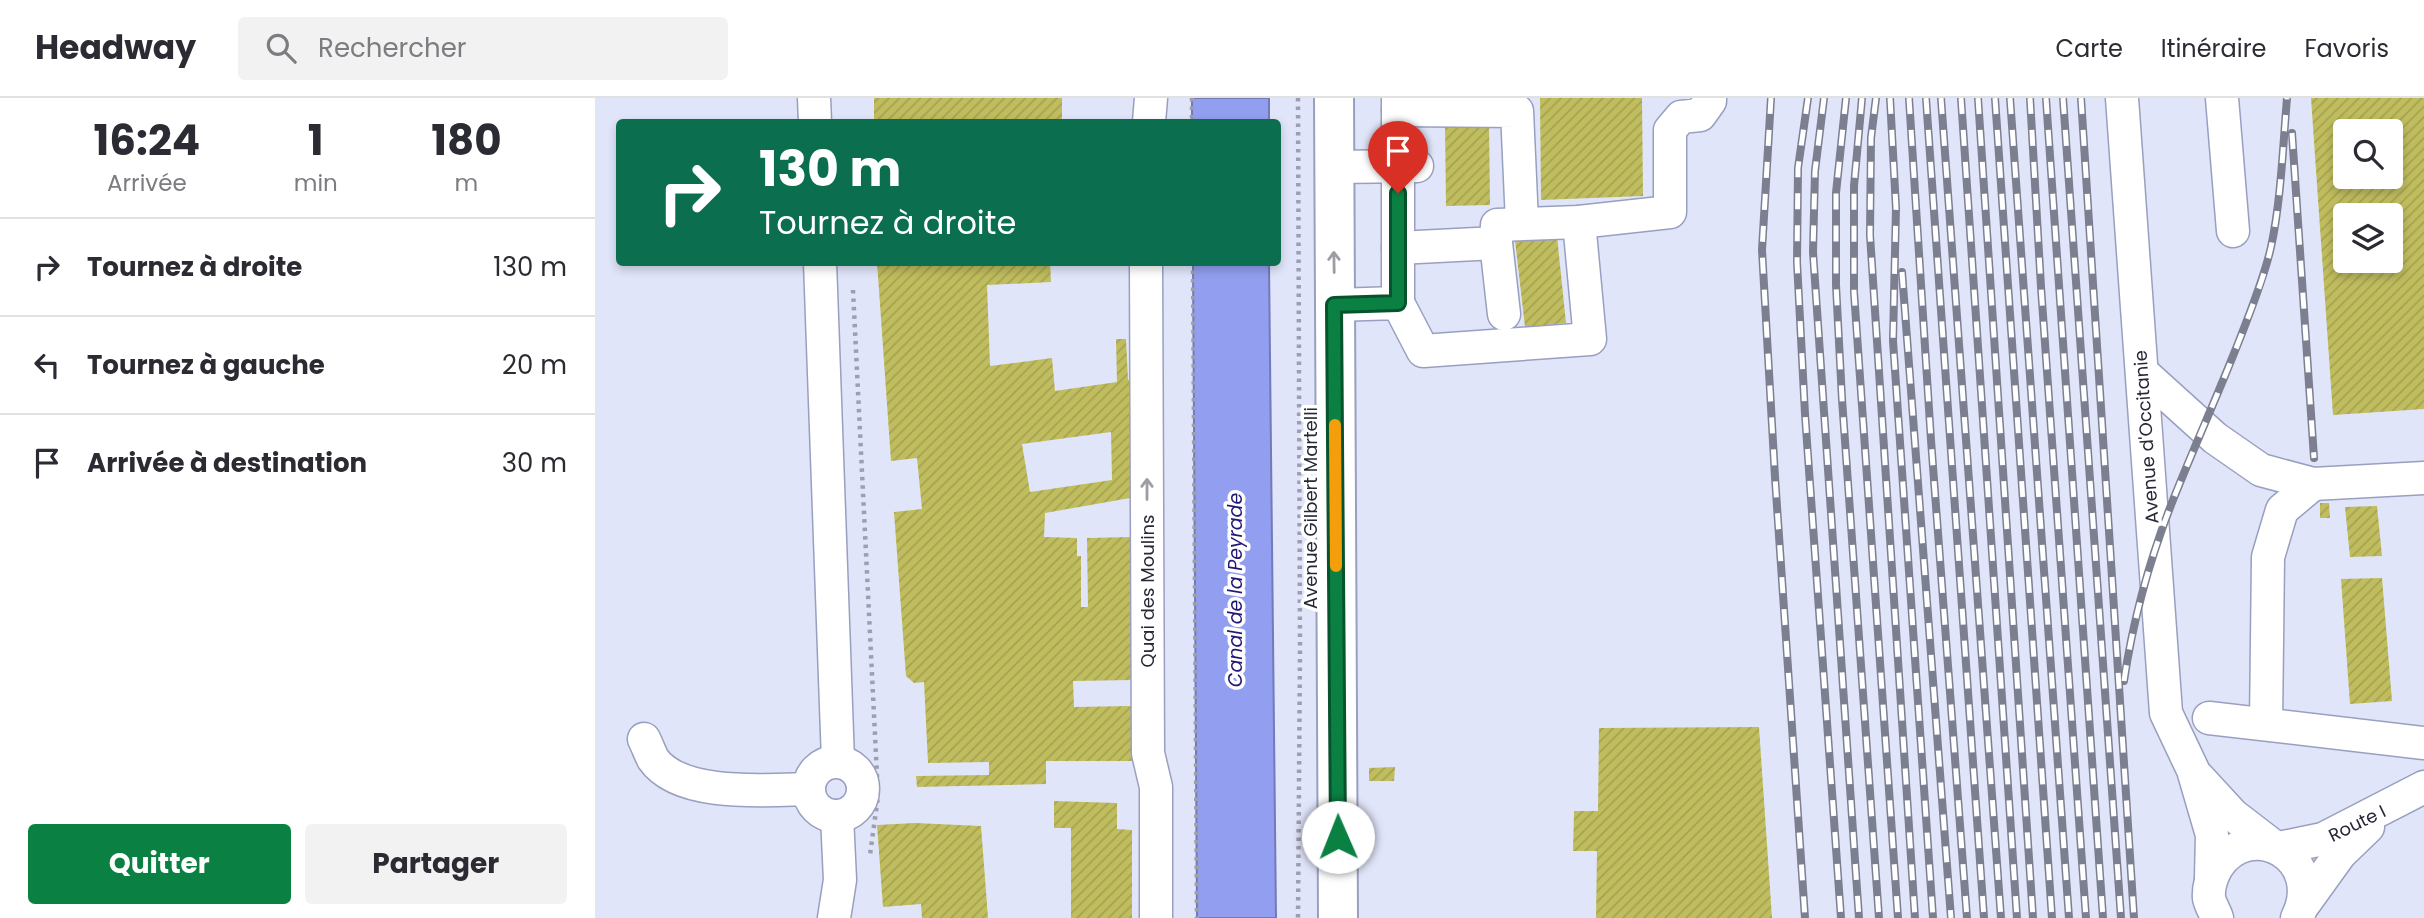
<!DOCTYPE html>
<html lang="fr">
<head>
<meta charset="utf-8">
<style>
	:root { --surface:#fff; --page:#f2f2f3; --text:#2b2b33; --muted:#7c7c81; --line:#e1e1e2; --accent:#0b8043 }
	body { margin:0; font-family:Poppins,sans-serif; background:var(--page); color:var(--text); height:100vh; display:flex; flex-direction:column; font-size:26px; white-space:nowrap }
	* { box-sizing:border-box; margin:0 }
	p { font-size:23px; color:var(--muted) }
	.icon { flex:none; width:38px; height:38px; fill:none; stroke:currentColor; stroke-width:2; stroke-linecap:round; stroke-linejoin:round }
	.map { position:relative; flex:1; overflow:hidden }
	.details { display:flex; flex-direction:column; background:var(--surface); width:595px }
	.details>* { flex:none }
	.top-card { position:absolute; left:21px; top:21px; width:665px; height:147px; border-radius:7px; box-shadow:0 4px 10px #0003; background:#0b6e4f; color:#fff; overflow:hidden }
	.buttons { position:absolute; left:1738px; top:21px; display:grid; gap:14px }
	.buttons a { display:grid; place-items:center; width:70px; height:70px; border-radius:7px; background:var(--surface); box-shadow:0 4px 10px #0003; font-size:35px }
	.pin { position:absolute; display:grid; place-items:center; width:60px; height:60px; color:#fff; margin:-72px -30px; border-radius:50% 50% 50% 0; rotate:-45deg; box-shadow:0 0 7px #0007 }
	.pin .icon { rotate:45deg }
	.me { position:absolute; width:77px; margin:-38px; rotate:359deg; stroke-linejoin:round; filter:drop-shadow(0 0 5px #0008) }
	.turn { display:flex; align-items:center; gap:24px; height:147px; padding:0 28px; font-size:32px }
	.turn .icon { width:91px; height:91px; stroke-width:2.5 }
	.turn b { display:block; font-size:49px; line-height:60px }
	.eta { display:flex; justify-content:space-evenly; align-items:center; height:119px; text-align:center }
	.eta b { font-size:42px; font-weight:700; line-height:49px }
	.cta { display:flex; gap:14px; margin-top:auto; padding:14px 28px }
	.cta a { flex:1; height:80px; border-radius:7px; background:var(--accent); color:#fff; font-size:28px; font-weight:700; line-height:80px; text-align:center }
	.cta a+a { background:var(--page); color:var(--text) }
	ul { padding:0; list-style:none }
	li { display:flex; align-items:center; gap:21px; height:98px; padding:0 28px; border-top:2px solid var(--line) }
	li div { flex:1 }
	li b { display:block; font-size:26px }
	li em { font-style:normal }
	header { display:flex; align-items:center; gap:42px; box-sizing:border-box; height:98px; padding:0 35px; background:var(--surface); border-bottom:2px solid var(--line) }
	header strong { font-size:33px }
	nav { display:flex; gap:38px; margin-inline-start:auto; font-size:24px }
	.search { width:490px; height:63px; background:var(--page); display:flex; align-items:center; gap:18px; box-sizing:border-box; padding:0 24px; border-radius:7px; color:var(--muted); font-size:26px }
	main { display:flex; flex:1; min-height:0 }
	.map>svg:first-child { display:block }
	.water { fill:#929eef; stroke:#727bb7; stroke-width:2 }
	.building { fill:url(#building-hatch); fill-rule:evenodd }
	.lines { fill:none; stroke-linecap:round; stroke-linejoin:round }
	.minor-casing { stroke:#999fbf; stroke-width:35 }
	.major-casing { stroke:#999fbf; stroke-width:42 }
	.path { stroke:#9c9fb1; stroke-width:4.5; stroke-dasharray:3.5 5; stroke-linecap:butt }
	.minor { stroke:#fff; stroke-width:32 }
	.major { stroke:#fff; stroke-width:38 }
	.rail-casing { stroke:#7c7f90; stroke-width:8 }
	.rail { stroke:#fff; stroke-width:5; stroke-dasharray:16; stroke-linecap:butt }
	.oneway { stroke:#9d9ea4 }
	.route-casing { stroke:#07532c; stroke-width:18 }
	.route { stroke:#0b8043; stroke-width:12 }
	.slow { stroke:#f59e0b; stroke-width:12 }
	.labels { text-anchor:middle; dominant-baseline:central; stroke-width:7; stroke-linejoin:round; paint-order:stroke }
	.street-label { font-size:18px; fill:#262835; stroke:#fff }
	.water-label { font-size:19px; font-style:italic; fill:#211774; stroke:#fff }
</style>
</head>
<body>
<header>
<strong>Headway</strong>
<div class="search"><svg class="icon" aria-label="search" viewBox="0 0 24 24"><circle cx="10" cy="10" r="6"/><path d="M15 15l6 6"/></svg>Rechercher</div>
<nav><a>Carte</a><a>Itinéraire</a><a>Favoris</a></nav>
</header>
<main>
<section class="details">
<div class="eta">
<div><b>16:24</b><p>Arrivée</p></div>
<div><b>1</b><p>min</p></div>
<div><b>180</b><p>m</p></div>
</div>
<ul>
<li><svg class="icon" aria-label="right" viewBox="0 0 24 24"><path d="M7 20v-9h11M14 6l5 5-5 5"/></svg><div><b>Tournez à droite</b></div><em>130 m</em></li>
<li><svg class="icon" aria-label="left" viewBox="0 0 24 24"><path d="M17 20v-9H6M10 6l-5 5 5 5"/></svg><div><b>Tournez à gauche</b></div><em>20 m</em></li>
<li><svg class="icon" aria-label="arrive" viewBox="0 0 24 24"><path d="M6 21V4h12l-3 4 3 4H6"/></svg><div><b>Arrivée à destination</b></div><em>30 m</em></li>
</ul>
<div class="cta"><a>Quitter</a><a>Partager</a></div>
</section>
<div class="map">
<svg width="1829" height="820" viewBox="0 0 1829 820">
	<defs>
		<pattern id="building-hatch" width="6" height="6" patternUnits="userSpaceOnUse" patternTransform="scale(1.75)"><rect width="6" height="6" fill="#c0bd5e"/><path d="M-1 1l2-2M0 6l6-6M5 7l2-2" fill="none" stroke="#a5a252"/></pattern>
	</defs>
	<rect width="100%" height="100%" fill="#e1e5fa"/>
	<g class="water">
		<rect x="597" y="0" width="77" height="24"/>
		<path d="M598,165h76l7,655h-79z"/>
	</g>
	<g class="building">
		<path d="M279,0h188v24h-165l-23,-2z"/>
		<path d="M945,0h102l1,98 -102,4z"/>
		<path d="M1716,0h113v311l-91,6zM1750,33h46v46h-46zM1750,117h46v46h-46z"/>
		<path d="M894,24l1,83 -44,1 -1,-83z"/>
		<path d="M962,138l9,87 -41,4 -10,-87z"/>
		<path d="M282,164h173l1,20 -64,3 3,81 62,-8 3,33 62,-9 -1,-43h10l2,41h2v118l-85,15 -1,24 33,1v18h4v51h7l-1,-69 44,-1 1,143 -59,1 1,26 57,-1 1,55h-86v23l-129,3 -1,-11 73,-1v-13l-61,1 -4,-81 -10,1 -8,-7 -12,-164 28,-3 -5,-51 -26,3zM516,334l1,48 -82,12 -8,-48z"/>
		<path d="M1725,405h9l1,15h-10z"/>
		<path d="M1782,408l5,50 -32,1 -5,-50z"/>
		<path d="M1787,480l10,123 -42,3 -9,-125z"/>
		<path d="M1164,629l13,191h-176l1,-67h-24l1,-40h24l1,-83z"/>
		<path d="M800,669l-1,14h-25v-13z"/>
		<path d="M459,703l63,2v26l15,1v88h-61v-90h-17z"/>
		<path d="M320,725l66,3 7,92h-66l-1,-14 -38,3 -6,-82z"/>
	</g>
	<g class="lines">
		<defs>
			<g id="minor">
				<path d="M219,0l1,24"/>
				<path d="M803,0v205"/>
				<path d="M1527,0l44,615 27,57 19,65 -1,42"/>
				<path d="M1627,0l11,133"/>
				<path d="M803,12l119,1 5,112"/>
				<path d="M554,24l2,-24"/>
				<path d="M739,69l83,-1"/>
				<path d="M803,150l98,-5"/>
				<path d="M225,164l18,499"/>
				<path d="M551,164l2,491 8,34v131"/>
				<path d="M739,207l64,-2 25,48 167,-12 -11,-117"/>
				<path d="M909,216l-8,-71 1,-18 82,-3 91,-10v-82l11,-13 19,-2 10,-14v-3"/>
				<path d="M1547,274l73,66 46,32 52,14 111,-6"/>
				<path d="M1614,620l215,25"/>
				<path d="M1671,626l2,-167 14,-47 31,-26"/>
				<path d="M49,641c3,6 6,14 9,20 27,39 114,31 155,30"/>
				<circle cx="241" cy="691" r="27"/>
				<path d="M1603,679l35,38 39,30"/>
				<path d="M1684,750l44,-9 101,-52"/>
				<path d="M1709,806l36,-50 28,-27"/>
				<path d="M239,820l6,-38 -3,-64"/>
				<path d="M1622,820c-2,-6 -7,-14 -8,-20 -1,-11 3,-22 8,-31 34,-52 110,-9 80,51"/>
			</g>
			<path id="major" d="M739,0l4,820"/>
		</defs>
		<use href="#minor" class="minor-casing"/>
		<use href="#major" class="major-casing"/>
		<g class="path">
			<path d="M597,0v24"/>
			<path d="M703,0l2,550 -2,270"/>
			<path d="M598,164l4,656"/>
			<path d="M258,192l25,506 -8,59"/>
		</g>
		<use href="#minor" class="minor"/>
		<use href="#major" class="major"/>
		<defs>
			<g id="rail">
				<path d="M1176,0l-9,152 13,227 30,441"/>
				<path d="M1213,0l-10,70 -1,94 8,152 36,504"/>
				<path d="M1229,0l-9,73 -2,81 46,666"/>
				<path d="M1251,0l-10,95v92l6,114 37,519"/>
				<path d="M1267,0l-8,88v106l44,626"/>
				<path d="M1281,0l-5,40 -1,97 45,683"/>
				<path d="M1295,0l6,110 -3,133 40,577"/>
				<path d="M1314,0l22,342 36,478"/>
				<path d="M1331,0l58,820"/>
				<path d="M1346,0l60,820"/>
				<path d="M1366,0l56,820"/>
				<path d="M1383,0l55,820"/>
				<path d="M1400,0l57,820"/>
				<path d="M1415,0l59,820"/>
				<path d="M1435,0l11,189 45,631"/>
				<path d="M1451,0l57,820"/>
				<path d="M1468,0l58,820"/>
				<path d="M1486,0l53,820"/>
				<path d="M1697,35l22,325"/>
				<path d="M1307,174l49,646"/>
				<path d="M1529,583c9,-61 26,-123 49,-181 23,-58 49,-114 71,-172 10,-26 21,-54 27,-81 10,-46 12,-102 16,-149"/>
			</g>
		</defs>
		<use href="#rail" class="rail-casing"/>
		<use href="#rail" class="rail"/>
	</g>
	<defs><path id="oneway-shaft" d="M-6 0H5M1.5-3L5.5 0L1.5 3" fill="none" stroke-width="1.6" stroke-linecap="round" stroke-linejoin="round" transform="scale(1.75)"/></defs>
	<g class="oneway">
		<use href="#oneway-shaft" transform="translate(739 164) rotate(-91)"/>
		<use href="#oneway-shaft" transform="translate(552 391) rotate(-90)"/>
	</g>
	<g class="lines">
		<defs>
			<path id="route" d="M743,739l-4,-532 64,-2v-110"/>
		</defs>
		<use href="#route" class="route-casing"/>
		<use href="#route" class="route"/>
		<path class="slow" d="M740,327l1,141"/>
	</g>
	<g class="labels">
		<g class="street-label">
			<text transform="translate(1551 339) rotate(-94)">Avenue d'Occitanie</text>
			<text transform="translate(715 410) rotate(-90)">Avenue Gilbert Martelli</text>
			<text transform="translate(552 493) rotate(-90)">Quai des Moulins</text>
			<text transform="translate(1762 725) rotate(-26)">Route I</text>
		</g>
		<g class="water-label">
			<text transform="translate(640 492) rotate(-90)">Canal de la Peyrade</text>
		</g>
	</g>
</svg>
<div class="buttons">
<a><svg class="icon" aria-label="search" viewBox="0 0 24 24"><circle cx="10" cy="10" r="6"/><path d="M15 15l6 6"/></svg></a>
<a><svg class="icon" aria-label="layers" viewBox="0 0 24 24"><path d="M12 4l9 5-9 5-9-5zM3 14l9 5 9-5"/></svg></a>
</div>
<div class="pin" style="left:803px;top:95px;background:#d93025"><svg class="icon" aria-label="arrive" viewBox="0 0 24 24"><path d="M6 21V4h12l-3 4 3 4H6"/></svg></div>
<svg class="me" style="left:743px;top:739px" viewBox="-20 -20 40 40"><circle r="19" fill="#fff"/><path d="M0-13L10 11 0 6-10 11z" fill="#0b8043"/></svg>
<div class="top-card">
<div class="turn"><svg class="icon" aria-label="right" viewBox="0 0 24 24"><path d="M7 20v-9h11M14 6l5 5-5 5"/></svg><div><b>130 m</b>Tournez à droite</div></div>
</div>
</div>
</main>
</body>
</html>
